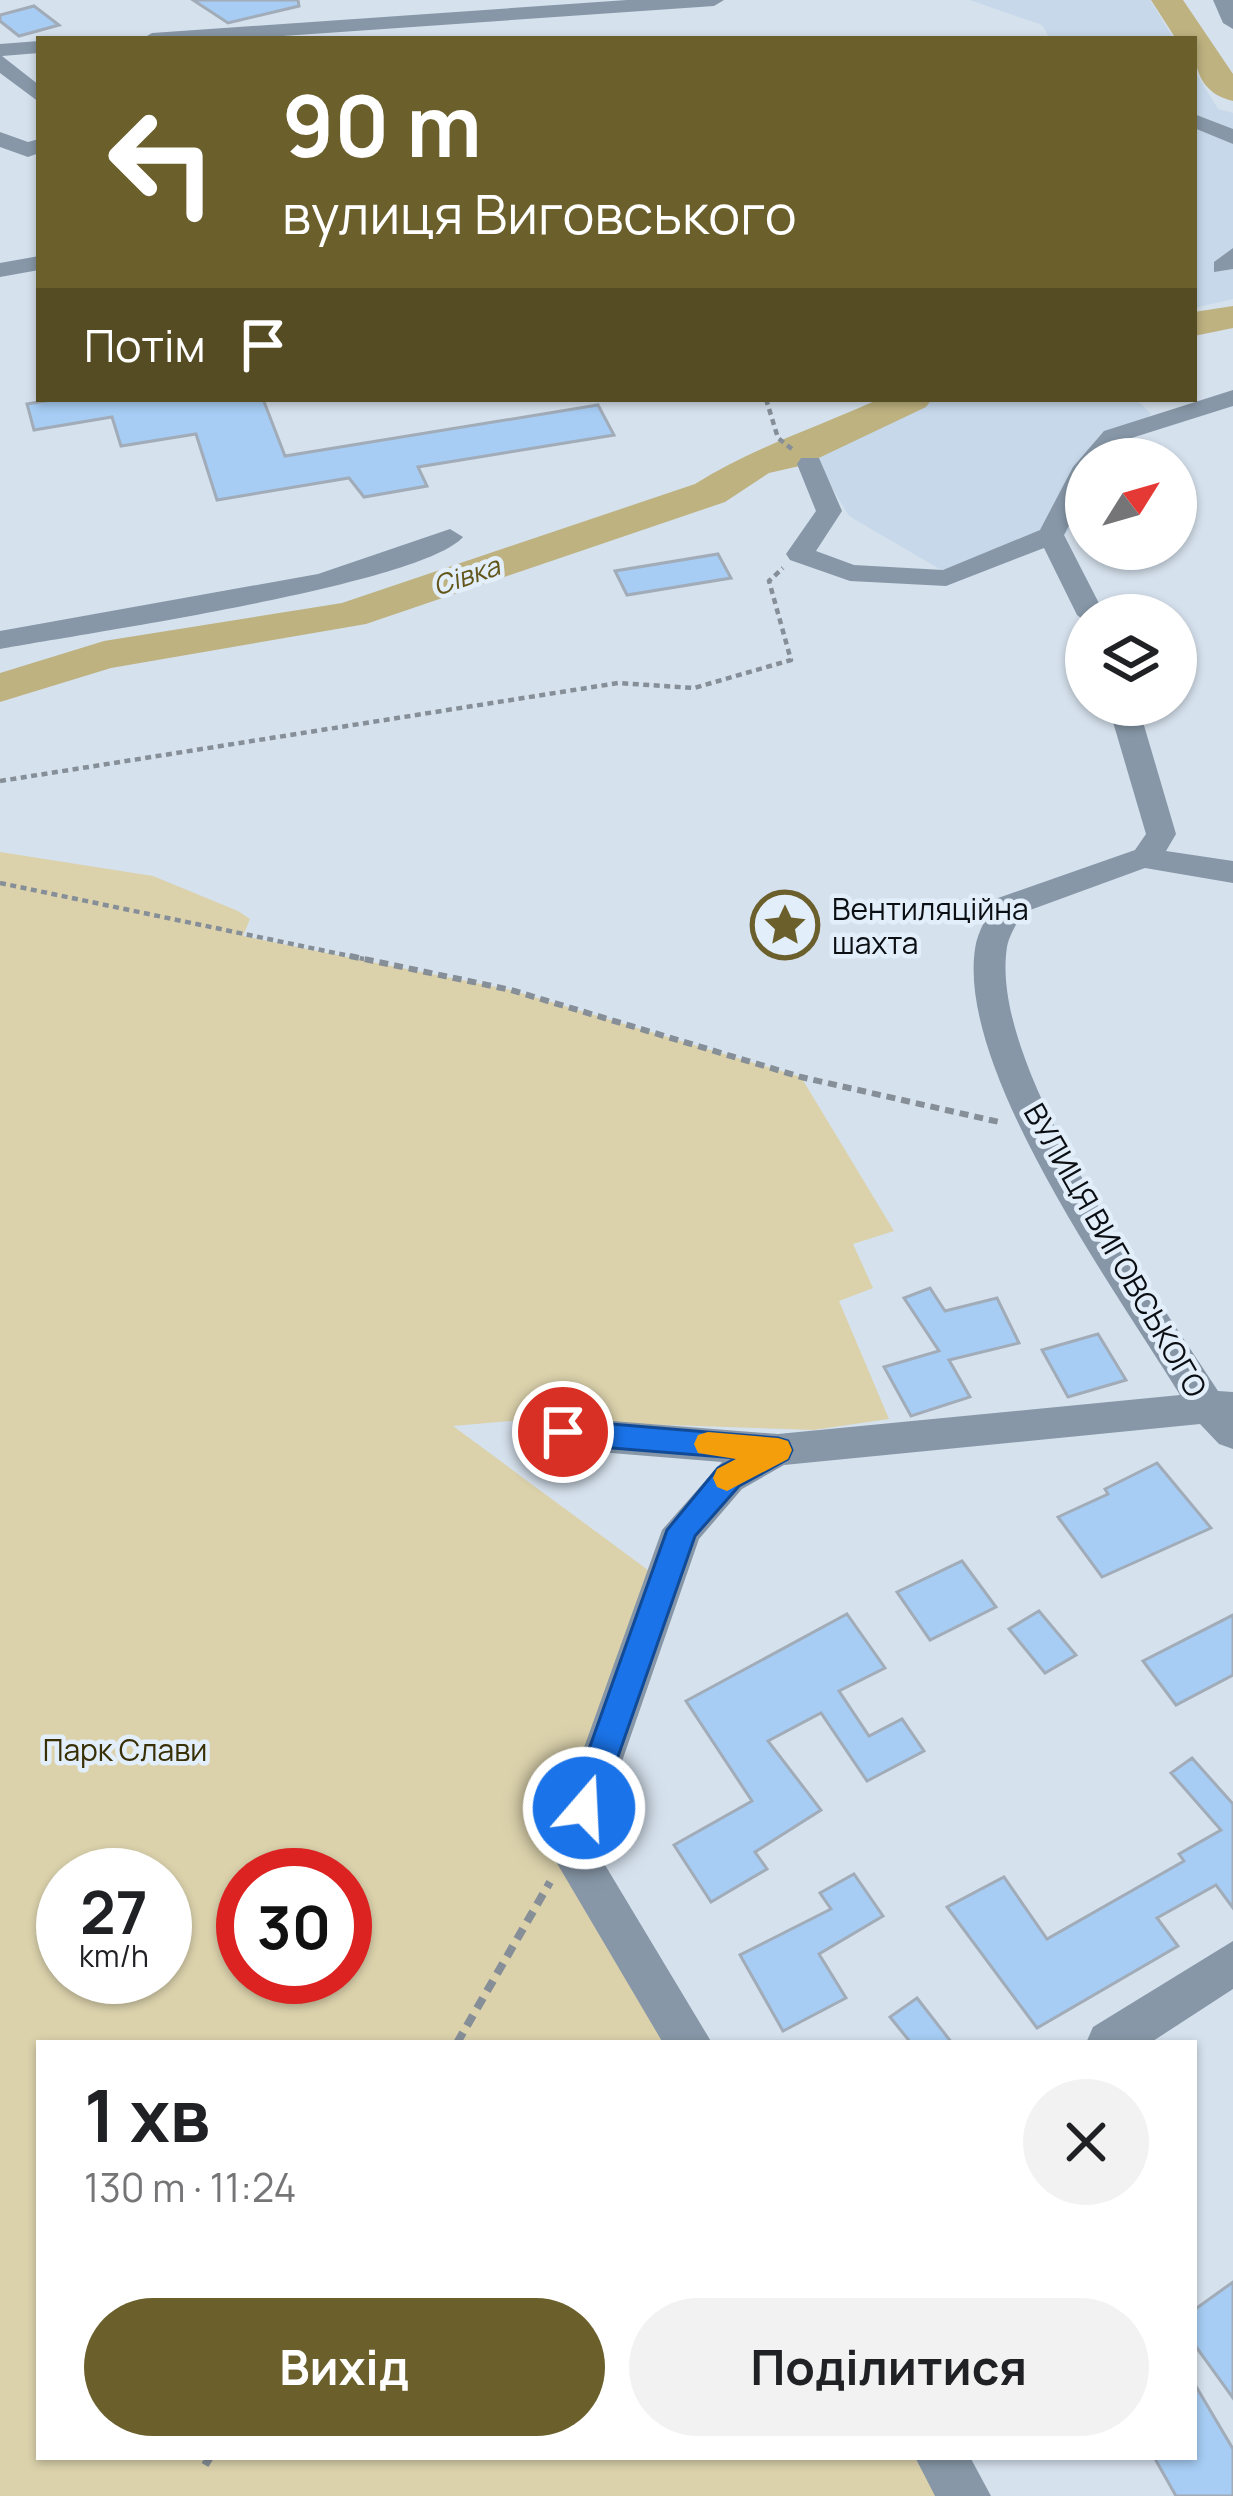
<!DOCTYPE html>
<html lang="uk">
<head>
<meta charset="utf-8">
<style>
	:root { --surface:#fff; --page:#f2f2f2; --text:#202124; --muted:#757577; --accent:#6b5f2c }
	body { margin:0; font-family:Manrope,sans-serif; background:var(--page); color:var(--text); height:100vh; display:flex; flex-direction:column; font-size:45px; white-space:nowrap }
	* { box-sizing:border-box; margin:0 }
	p { font-size:39px; color:var(--muted) }
	.icon { flex:none; width:66px; height:66px; fill:none; stroke:currentColor; stroke-width:2; stroke-linecap:round; stroke-linejoin:round }
	.map { position:relative; flex:1; overflow:hidden }
	.side { position:absolute; left:36px; top:2040px; width:1161px; height:420px; display:flex; flex-direction:column; background:var(--surface); border-radius:0px; box-shadow:0 3px 9px #0004 }
	.side>* { flex:none }
	.banner { position:absolute; left:36px; top:36px; width:1161px; height:366px; border-radius:0px; box-shadow:0 3px 9px #0004; background:#6b5f2c; color:#fff; overflow:hidden }
	.needle { width:78px; rotate:53deg }
	.controls { position:absolute; left:1065px; top:438px; display:grid; gap:24px }
	.controls a { display:grid; place-items:center; width:132px; height:132px; border-radius:50%; background:var(--surface); box-shadow:0 3px 9px #0004; font-size:60px }
	.speed { position:absolute; left:36px; top:1848px; display:flex; gap:24px; font-size:60px; font-weight:700; text-align:center }
	.speed>* { display:grid; place-content:center; width:156px; height:156px; border-radius:50%; background:var(--surface); box-shadow:0 3px 9px #0004; line-height:1 }
	.speed small { font-size:30px; font-weight:400 }
	.speed .limit { border:18px solid #d22; background:#fff; color:#111 }
	.pin { position:absolute; display:grid; place-items:center; width:102px; height:102px; color:#fff; margin:-51px; border:6px solid #fff; border-radius:50%; box-shadow:0 3px 12px #0007 }
	.me { position:absolute; width:132px; margin:-66px; rotate:19deg; stroke-linejoin:round; filter:drop-shadow(0 0 9px #0008) }
	.turn { display:flex; align-items:center; gap:42px; height:252px; padding:0 48px; font-size:54px }
	.turn .icon { width:156px; height:156px; stroke-width:2.5 }
	.turn b { display:block; font-size:84px; line-height:102px }
	.then { display:flex; align-items:center; height:114px; padding:0 48px; background:#0003; gap:24px; font-size:45px }
	.round { display:grid; place-items:center; flex:none; width:126px; height:126px; border-radius:63px; background:var(--page) }
	.overview { display:flex; align-items:center; justify-content:space-between; height:204px; padding:0 48px }
	h1 { font-size:72px; font-weight:700; line-height:90px }
	.primary-button { display:flex; gap:24px; margin-top:auto; padding:24px 48px }
	.primary-button a { flex:1; height:138px; border-radius:72px; background:var(--accent); color:#fff; font-size:48px; font-weight:700; line-height:138px; text-align:center }
	.primary-button a+a { background:var(--page); color:var(--text) }
	.map>svg:first-child { display:block }
	.built { fill:#c6d8ea }
	.green { fill:#dbd2ac; fill-rule:evenodd }
	.lines { fill:none; stroke-linecap:round; stroke-linejoin:round }
	.river { fill:#beb280; fill-rule:evenodd }
	.building { fill:#a7cdf4; stroke:#a1acb8; stroke-width:3 }
	.path-far2 { stroke:#868f98; stroke-width:4.5; stroke-dasharray:6 4.5; stroke-linecap:butt }
	.path-far1 { stroke:#868f98; stroke-width:6; stroke-dasharray:9 6; stroke-linecap:butt }
	.path { stroke:#868f98; stroke-width:8; stroke-dasharray:12 8; stroke-linecap:butt }
	.minor { fill:#8797a7; fill-rule:evenodd }
	.route { fill:#1a73e8; stroke:#114b97; stroke-width:3 }
	.slow { fill:#f59e0b }
	.labels { text-anchor:middle; dominant-baseline:central; stroke-width:9; stroke-linejoin:round; paint-order:stroke }
	.far-water-label { font-size:27px; font-style:italic; fill:#62551a; stroke:#e2eefa }
	.poi-label { font-size:30px; fill:#0b0f13; stroke:#e2eefa; text-anchor:start }
	.street-label { font-size:30px; fill:#0b0f13; stroke:#e2eefa }
	.park-label { font-size:30px; fill:#392f05; stroke:#e2eefa }
</style>
</head>
<body>
<div class="map">
<svg width="1233" height="2496" viewBox="0 0 1233 2496">
	<rect width="100%" height="100%" fill="#d5e1ed"/>
	<g class="built">
		<path d="M970,0h180l24,39h-124l-8,-14z"/>
		<path d="M1194,70l24,39 15,4v186l-39,9z"/>
		<path d="M937,399h199l15,15 -32,45h-33v47l-20,28 -123,37 -94,-55 -34,-57 82,-45z"/>
	</g>
	<path class="green" d="M0,852l153,24 85,35 12,8 -7,17 268,54 290,87 93,154 -41,13 20,44 -34,13 50,118 -76,11 -290,-10 -70,6 222,164 -94,264 117,189h-659v414h914l24,39h-977zM63,1875h102v102h-102zM243,1875h102v102h-102z"/>
	<g class="lines">
		<g class="river">
			<path d="M1151,0h32l50,74v27c-33,-8 -39,-32 -39,-62h-18z"/>
			<path d="M1233,306v22l-39,8v-24z"/>
			<path d="M879,399h53l-6,8 -122,58 -35,8 -44,29 -359,122 -255,44 -111,34v-29l104,-32 238,-38 353,-119c57,-36 123,-57 184,-85z"/>
		</g>
	</g>
	<g class="building">
		<path d="M193,0h105l1,6 -71,17z"/>
		<path d="M34,6l25,19 -40,11 -19,-15v-6z"/>
		<path d="M56,399h207l22,57 313,-51 16,30 -196,32 9,19 -63,11 -15,-19 -132,22 -21,-66 -75,12 -9,-29 -78,13 -7,-26z"/>
		<path d="M718,554l13,24 -104,17 -12,-24z"/>
		<path d="M930,1288l15,23 52,-13 22,45 -70,17 21,37 -59,19 -27,-49 55,-16 -35,-53z"/>
		<path d="M1098,1334l28,46 -58,17 -26,-47z"/>
		<path d="M1157,1463l54,65 -109,49 -44,-60 50,-23 -3,-5z"/>
		<path d="M962,1561l34,46 -66,33 -33,-48z"/>
		<path d="M1039,1611l37,44 -31,18 -36,-44z"/>
		<path d="M847,1614l38,54 -46,23 30,45 33,-17 22,32 -57,30 -46,-68 -53,28 53,69 -66,42 12,17 -56,33 -37,-57 78,-44 -66,-100z"/>
		<path d="M1233,1615v60l-57,30 -33,-44z"/>
		<path d="M1192,1758l41,46v104l-17,-23 -59,33 21,28 -141,82 -90,-121 57,-30 43,62 137,-78 -5,-7 42,-24 -50,-57z"/>
		<path d="M854,1874l29,42 -64,38 27,44 -63,33 -43,-76 91,-46 -11,-16z"/>
		<path d="M917,1998l35,45h-41l-21,-26z"/>
		<path d="M1233,2282v116l-39,-54v-34z"/>
		<path d="M1194,2383l39,66v47h-57l-22,-39h40z"/>
	</g>
	<g class="lines">
		<g class="path-far2">
			<path d="M766,399l12,39 15,12"/>
			<path d="M0,781l618,-98 76,5 97,-28 -22,-79 14,-13"/>
			<path d="M0,883l364,76"/>
		</g>
		<path class="path-far1" d="M350,956l161,34 290,87 198,45"/>
		<g class="path">
			<path d="M457,2043l93,-161"/>
			<path d="M205,2465l5,-8"/>
		</g>
		<g class="minor">
			<path d="M627,0h97l-10,6 -473,33h-99l10,-6z"/>
			<path d="M1213,0h20v29l-10,-6z"/>
			<path d="M39,41v12l-37,3 37,29v17l-39,-29v-29z"/>
			<path d="M1194,114l39,15v15l-39,-16z"/>
			<path d="M0,132l28,10 11,-3v14l-11,4 -28,-10z"/>
			<path d="M1233,248v21l-19,3v-10z"/>
			<path d="M39,256v14l-39,7v-14z"/>
			<path d="M1233,390v16l-111,35 -15,18h-21v34l-22,42 41,80h-19v7l-9,-7 -33,-67 -98,38 -96,-5 -60,-21 -4,-6 30,-43 -19,-47 4,-6h18l23,53 -26,40 38,14 89,5 97,-40 33,-63 31,-36z"/>
			<path d="M450,529l13,8c-43,48 -382,97 -463,112v-18l318,-57z"/>
			<path d="M1108,705h30l38,129 -10,17 67,10v22l-88,-15 -123,45c-5,11 -13,22 -15,34 -19,120 147,344 211,444l15,1v57l-14,-5 -19,-20 -416,41 -42,24 -43,50 -106,306 119,198h-49l-115,-195 114,-318 60,-68 -185,-15 -14,-5 -5,-11 5,-11 14,-5 241,19 402,-39c-64,-104 -223,-324 -205,-446 2,-17 14,-36 23,-51l137,-48 11,-16z"/>
			<path d="M1233,1941v48l-83,54h-64l7,-16z"/>
			<path d="M915,2457h55l21,39h-56z"/>
		</g>
	</g>
	<path class="route" d="M563,1420l215,18 10,3 4,9 -4,9 -49,27 -44,50 -95,272 -4,11 -12,4 -11,-4 -5,-11 99,-278 51,-62 18,-10 -173,-14 -10,-4 -5,-8 5,-9z"/>
	<path class="slow" d="M708,1432l70,6 10,3 4,9 -4,9 -61,32 -10,-4 -4,-9 4,-9 19,-10 -38,-6 -4,-9 4,-9z"/>
	<defs>
		<symbol id="sight-ring" viewBox="-11 -11 22 22"><circle r="9.5" fill="#e2eefa" stroke="#6b5f2c" stroke-width="1.5"/><path d="M0-6L1.8-2.2L6-1.7L2.9 1.2L3.7 5.4L0 3.3L-3.7 5.4L-2.9 1.2L-6-1.7L-1.8-2.2Z" fill="#6b5f2c"/></symbol>
	</defs>
	<g fill-rule="evenodd">
		<use href="#sight-ring" x="747" y="887" width="76" height="76"/>
	</g>
	<g class="labels">
		<g class="far-water-label">
			<text transform="translate(466 575) rotate(-19)">Сівка</text>
		</g>
		<g class="poi-label">
			<text x="832" y="908">Вентиляційна<tspan x="832" dy="34">шахта</tspan></text>
		</g>
		<g class="street-label">
			<text transform="translate(1116 1250) rotate(60)">ВУЛИЦЯ ВИГОВСЬКОГО</text>
		</g>
		<g class="park-label">
			<text x="125" y="1749">Парк Слави</text>
		</g>
	</g>
</svg>
<div class="controls">
<a><svg class="needle" viewBox="-14 -14 28 28"><path d="M0-13l5 13h-10z" fill="#e53935"/><path d="M0 13l5-13h-10z" fill="#757577"/></svg></a>
<a><svg class="icon" aria-label="layers" viewBox="0 0 24 24"><path d="M12 4l9 5-9 5-9-5zM3 14l9 5 9-5"/></svg></a>
</div>
<div class="speed"><div>27<small>km/h</small></div><div class="limit">30</div></div>
<div class="pin" style="left:563px;top:1432px;background:#d93025"><svg class="icon" aria-label="arrive" viewBox="0 0 24 24"><path d="M6 21V4h12l-3 4 3 4H6"/></svg></div>
<svg class="me" style="left:584px;top:1808px" viewBox="-20 -20 40 40"><circle r="17" fill="#1a73e8" stroke="#fff" stroke-width="3"/><path d="M0-11L8 9 0 5-8 9z" fill="#fff"/></svg>
<div class="banner">
<div class="turn"><svg class="icon" aria-label="left" viewBox="0 0 24 24"><path d="M17 20v-9H6M10 6l-5 5 5 5"/></svg><div><b>90 m</b>вулиця Виговського</div></div>
<div class="then">Потім<svg class="icon" aria-label="arrive" viewBox="0 0 24 24"><path d="M6 21V4h12l-3 4 3 4H6"/></svg></div>
</div>
<section class="side">
<div class="overview"><div><h1>1 хв</h1><p>130 m · 11:24</p></div><a class="round"><svg class="icon" aria-label="close" viewBox="0 0 24 24"><path d="M6 6l12 12M18 6L6 18"/></svg></a></div>
<div class="primary-button"><a>Вихід</a><a>Поділитися</a></div>
</section>
</div>
</body>
</html>
